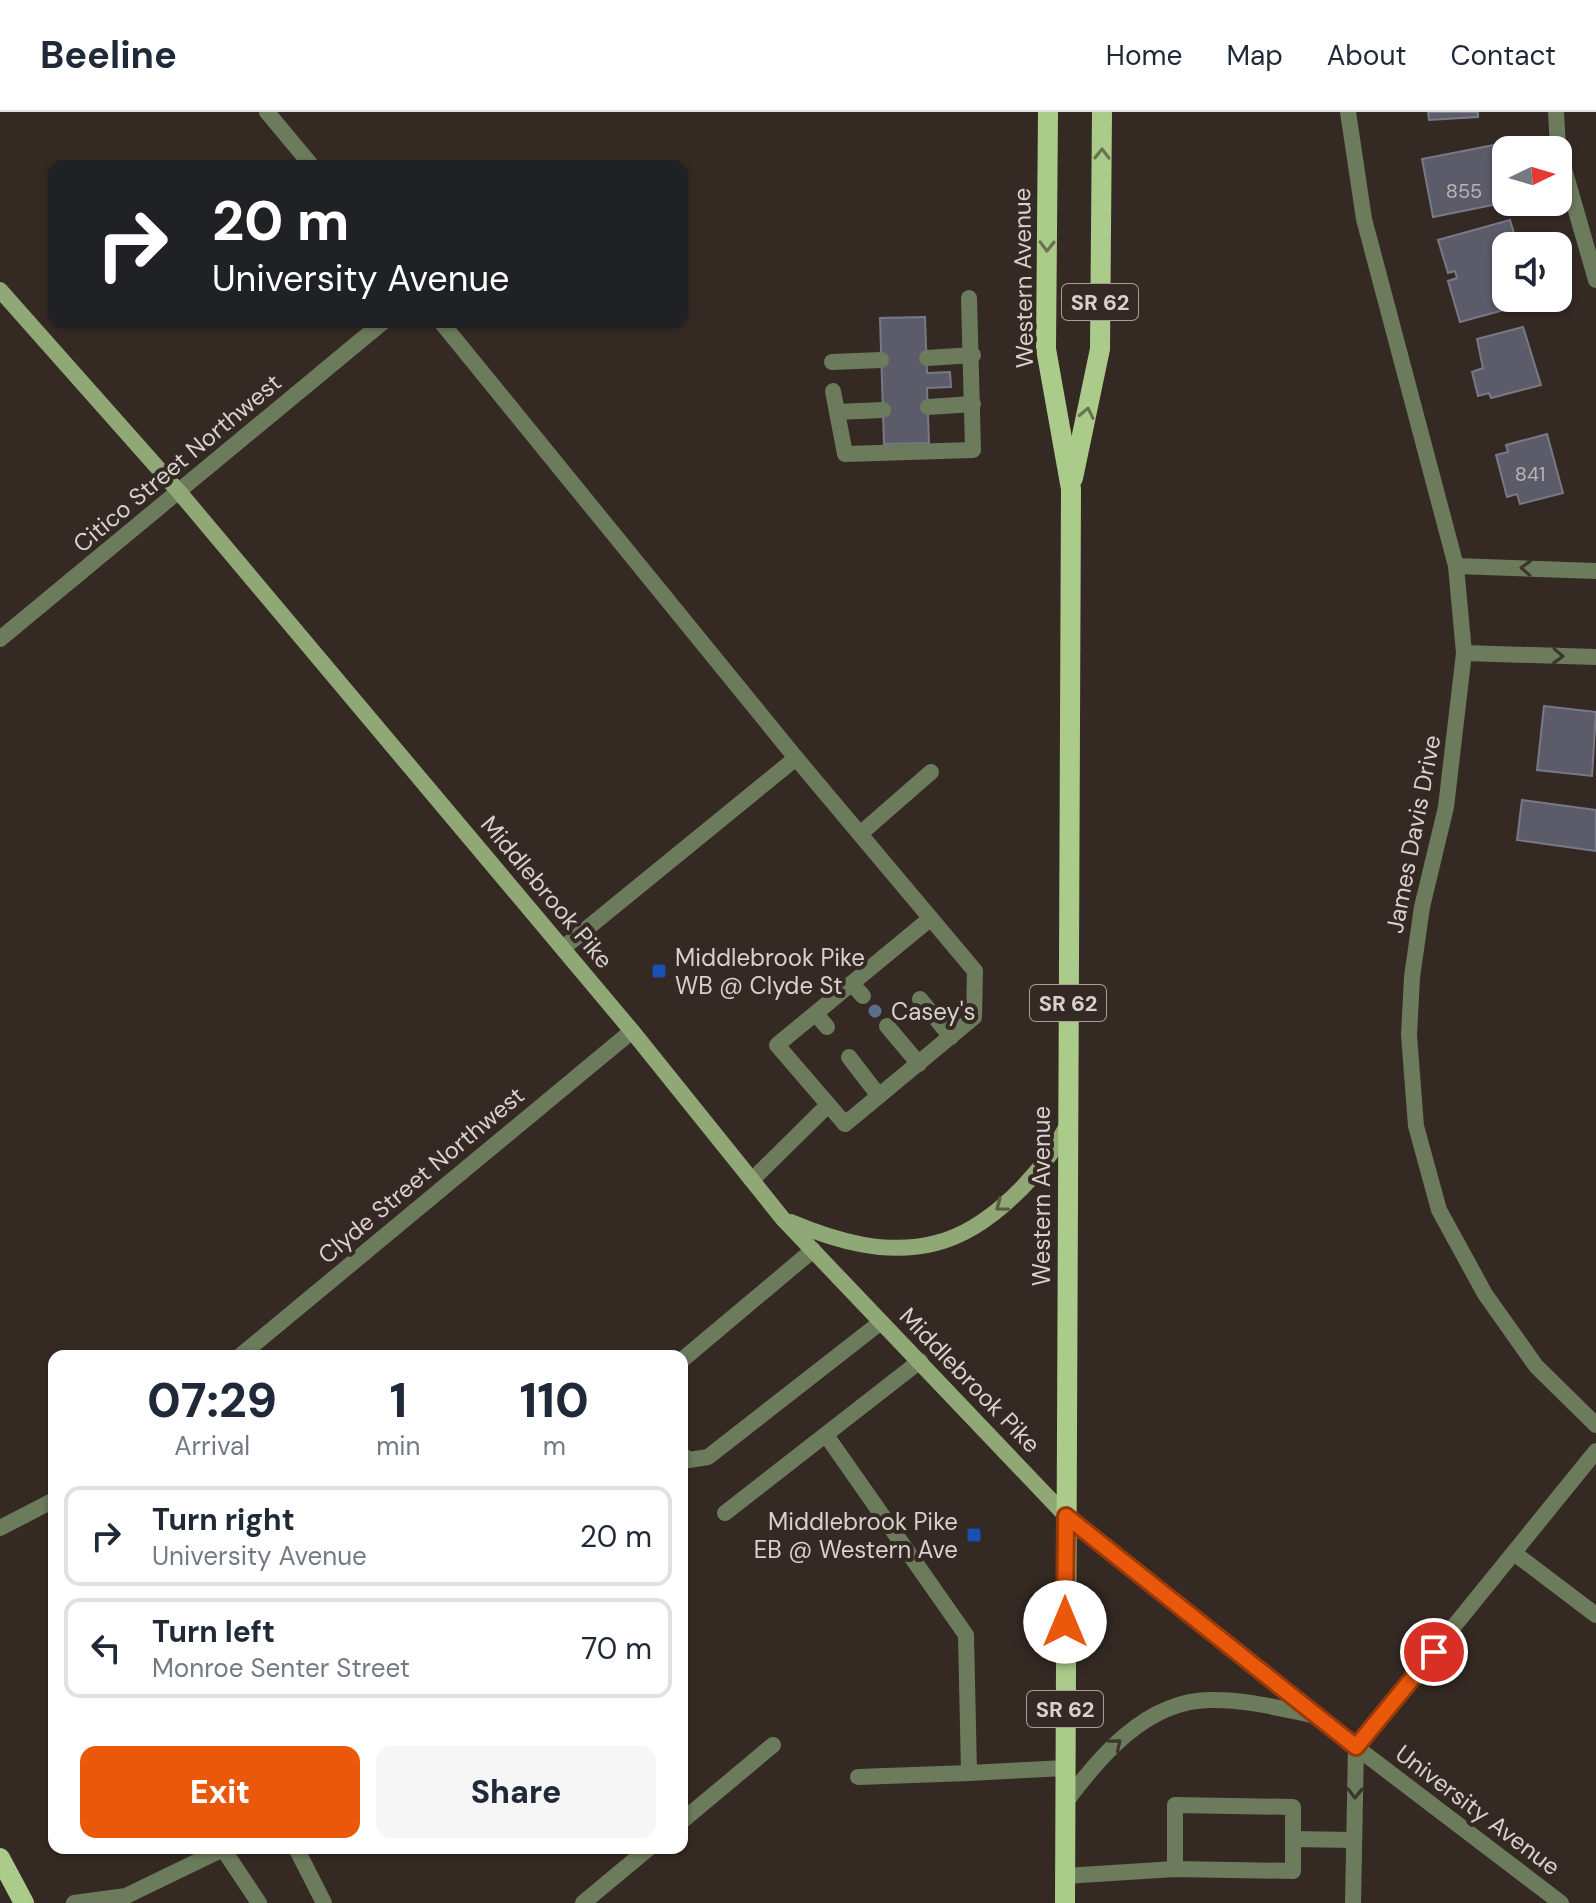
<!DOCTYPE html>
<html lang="en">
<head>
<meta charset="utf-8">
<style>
	:root { --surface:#fff; --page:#f6f6f7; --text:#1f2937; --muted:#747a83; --line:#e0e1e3; --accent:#ea580c }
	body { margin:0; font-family:"DM Sans",sans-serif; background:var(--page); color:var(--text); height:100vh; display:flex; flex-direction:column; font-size:30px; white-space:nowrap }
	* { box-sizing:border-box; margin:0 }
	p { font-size:26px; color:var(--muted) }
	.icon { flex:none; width:44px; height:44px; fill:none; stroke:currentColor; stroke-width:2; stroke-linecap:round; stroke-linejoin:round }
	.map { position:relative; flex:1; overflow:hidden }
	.details { position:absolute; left:48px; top:1238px; width:640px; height:504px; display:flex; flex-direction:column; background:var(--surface); border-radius:16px; box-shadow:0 2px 6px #0004 }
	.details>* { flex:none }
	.hud { position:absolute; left:48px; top:48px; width:640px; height:168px; border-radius:16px; box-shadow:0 2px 6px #0004; background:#202124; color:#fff; overflow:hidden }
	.needle { width:52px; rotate:85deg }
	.buttons { position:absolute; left:1492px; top:24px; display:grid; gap:16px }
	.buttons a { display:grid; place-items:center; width:80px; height:80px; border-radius:16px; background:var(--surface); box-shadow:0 2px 6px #0004; font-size:40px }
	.pin { position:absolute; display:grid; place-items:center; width:68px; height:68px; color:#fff; margin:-34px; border:4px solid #fff; border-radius:50%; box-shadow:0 2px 8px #0007 }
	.me { position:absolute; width:88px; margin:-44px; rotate:0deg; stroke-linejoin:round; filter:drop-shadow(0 0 6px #0008) }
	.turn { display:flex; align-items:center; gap:28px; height:168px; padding:0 32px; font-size:36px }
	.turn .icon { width:104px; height:104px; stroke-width:2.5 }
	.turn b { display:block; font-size:56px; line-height:68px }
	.eta { display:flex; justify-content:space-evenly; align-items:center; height:136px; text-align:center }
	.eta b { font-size:48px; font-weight:800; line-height:56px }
	.action { display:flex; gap:16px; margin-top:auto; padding:16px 32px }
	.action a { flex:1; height:92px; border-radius:16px; background:var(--accent); color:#fff; font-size:32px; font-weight:800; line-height:92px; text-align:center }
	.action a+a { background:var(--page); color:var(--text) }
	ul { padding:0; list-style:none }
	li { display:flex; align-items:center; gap:24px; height:100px; margin:0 16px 12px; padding:0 16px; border:4px solid var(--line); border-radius:16px }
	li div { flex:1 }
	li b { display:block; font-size:30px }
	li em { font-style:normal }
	header { display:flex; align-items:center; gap:48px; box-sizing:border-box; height:112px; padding:0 40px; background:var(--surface); border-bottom:2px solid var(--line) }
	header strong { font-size:38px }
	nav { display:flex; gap:44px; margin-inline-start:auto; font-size:28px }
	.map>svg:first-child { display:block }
	.building { fill:#5b5b69; stroke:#787886; stroke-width:2 }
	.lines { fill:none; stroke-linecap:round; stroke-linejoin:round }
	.service { stroke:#6c7b5c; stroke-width:16 }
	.minor { stroke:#6c7b5c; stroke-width:16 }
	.tertiary { stroke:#6c7b5c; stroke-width:16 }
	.secondary { stroke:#90a876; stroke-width:16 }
	.primary { stroke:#abcb8a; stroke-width:20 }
	.oneway { stroke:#6a7251 }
	.oneway2 { stroke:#3d352c }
	.oneway3 { stroke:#595c44 }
	.route-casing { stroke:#983908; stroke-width:20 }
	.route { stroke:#ea580c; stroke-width:14 }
	.transit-dot { fill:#1a4fb4; stroke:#352923; stroke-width:3 }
	.service-dot { fill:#5c6f8a; stroke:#352923; stroke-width:3 }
	.labels { text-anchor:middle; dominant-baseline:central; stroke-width:8; stroke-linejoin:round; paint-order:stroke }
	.number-label { font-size:20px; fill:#bab4b4 }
	.shield { fill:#352923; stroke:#a89f9a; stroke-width:2 }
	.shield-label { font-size:22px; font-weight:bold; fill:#d9d1cd }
	.street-label { font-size:24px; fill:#d9d1cd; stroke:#352923 }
	.poi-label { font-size:24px; fill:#d9d1cd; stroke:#352923; text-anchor:start }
</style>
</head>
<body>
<header>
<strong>Beeline</strong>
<nav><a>Home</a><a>Map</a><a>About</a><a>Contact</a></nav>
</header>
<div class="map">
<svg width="1596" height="1791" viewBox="0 0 1596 1791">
	<rect width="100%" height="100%" fill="#352923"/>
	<g class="building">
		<path d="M1428,0h50v5l-49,3z"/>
		<path d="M1509,30l-3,35 -8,1 5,25 -70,14 -11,-58z"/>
		<path d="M1510,108l6,20 5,-2 2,8h-17v52h26l1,4 -73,20 -12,-41 9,-3 -2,-7 -7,2 -10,-33z"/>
		<path d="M925,205l2,56 23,-1 1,15 -24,1 2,55 -45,1 -4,-126z"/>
		<path d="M1523,215l18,58 -50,13 -2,-5 -11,3 -6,-24 11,-4 -6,-29z"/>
		<path d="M1547,322l16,59 -43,11 -3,-10 -10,3 -11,-42 12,-3 -2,-7z"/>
		<path d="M1544,594l52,6 -4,64 -55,-6z"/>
		<path d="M1522,688l74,10v41l-79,-11z"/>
	</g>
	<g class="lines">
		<g class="service">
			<path d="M267,0l45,54"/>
			<path d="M1556,0l2,36 38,132"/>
			<path d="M441,210l355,436 -233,190"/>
			<path d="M927,246l46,-3"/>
			<path d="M832,250l49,-2"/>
			<path d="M833,279l12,63 128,-4 -4,-152"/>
			<path d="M928,295l45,-3"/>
			<path d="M837,300l46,-2"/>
			<path d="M796,646l179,213 -1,46 -129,107 -68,-79 154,-127"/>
			<path d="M860,722l71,-62"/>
			<path d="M852,872l11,12"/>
			<path d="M920,887l31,38"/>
			<path d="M816,902l11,13"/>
			<path d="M887,914l32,38"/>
			<path d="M849,945l30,39"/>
			<path d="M752,1068l76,-75"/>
			<path d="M682,1248l131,-110"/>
			<path d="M826,1323l140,200 3,138 96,-5"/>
			<path d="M682,1343l7,5 19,-3 173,-135"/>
			<path d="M725,1401l195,-152"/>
			<path d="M1514,1441l82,62"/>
			<path d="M858,1665l111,-4"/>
			<path d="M1293,1727l61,1"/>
			<path d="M1065,1764l110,-7v-64l118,2v64l-118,-2"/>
			<path d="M74,1791l52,-7 97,-47 36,54"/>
		</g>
		<g class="minor">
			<path d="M1348,0l16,107 92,347 8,87 -18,154 -24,100 -10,70 -3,58 7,91 23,84 46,84 51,72 60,59"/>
			<path d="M1456,454l140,5"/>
			<path d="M0,527l383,-317"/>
			<path d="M1464,541l132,4"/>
			<path d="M240,1244l392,-325"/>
			<path d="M0,1416l54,-28"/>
			<path d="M682,1709l91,-76"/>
			<path d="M296,1736l28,55"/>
			<path d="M583,1791l66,-55"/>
			<path d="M1353,1791l3,-156 240,-296"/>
		</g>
		<g class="tertiary">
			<path d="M1066,1404l290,231 205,156"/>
			<path d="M1065,1691c34,-46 81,-102 144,-103 35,-1 69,8 103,15"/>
		</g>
		<g class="secondary">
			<path d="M0,178l180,203 452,538 151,188 283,297"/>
			<path d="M791,1110c45,19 96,34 145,21 53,-13 107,-70 131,-117"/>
		</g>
		<g class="primary">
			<path d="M1048,0l-2,237 25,140 -6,1414"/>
			<path d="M1073,366l27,-129 2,-237"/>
			<path d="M0,1746l24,45"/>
		</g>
	</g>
	<defs><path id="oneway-chevron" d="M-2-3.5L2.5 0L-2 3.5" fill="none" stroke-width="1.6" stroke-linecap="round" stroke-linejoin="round" transform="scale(2)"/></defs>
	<g class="oneway">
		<use href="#oneway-chevron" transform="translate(1102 42) rotate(-89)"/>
		<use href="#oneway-chevron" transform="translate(1047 134) rotate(91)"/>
		<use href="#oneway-chevron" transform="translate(1087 301) rotate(-78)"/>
	</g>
	<g class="oneway2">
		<use href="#oneway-chevron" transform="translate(1526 456) rotate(-178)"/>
		<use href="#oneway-chevron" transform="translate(1558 544) rotate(2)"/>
		<use href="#oneway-chevron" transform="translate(1116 1632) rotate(-40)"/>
		<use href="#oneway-chevron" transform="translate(1355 1681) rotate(91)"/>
	</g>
	<use class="oneway3" href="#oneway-chevron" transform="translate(1001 1094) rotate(143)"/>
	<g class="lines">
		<defs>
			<path id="route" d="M1065,1510l1,-106 290,231 78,-95"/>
		</defs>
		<use href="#route" class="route-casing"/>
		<use href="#route" class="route"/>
	</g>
	<g class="transit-dot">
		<rect x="651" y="851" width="16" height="16" rx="4"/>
		<rect x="966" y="1415" width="16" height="16" rx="4"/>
	</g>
	<circle class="service-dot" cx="875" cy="899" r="8"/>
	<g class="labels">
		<g class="number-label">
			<text x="1464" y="79">855</text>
			<text x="1530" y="362">841</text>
		</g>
		<g class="shield">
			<rect x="1062" y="172" width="76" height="36" rx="6"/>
			<rect x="1030" y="873" width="76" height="36" rx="6"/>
			<rect x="1027" y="1579" width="76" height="36" rx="6"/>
		</g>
		<g class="shield-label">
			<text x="1100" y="190">SR 62</text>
			<text x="1068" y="891">SR 62</text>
			<text x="1065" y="1597">SR 62</text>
		</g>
		<g class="street-label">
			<text transform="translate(1023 166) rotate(-91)">Western Avenue</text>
			<text transform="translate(177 351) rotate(-40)">Citico Street Northwest</text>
			<text transform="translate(1413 722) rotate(-79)">James Davis Drive</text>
			<text transform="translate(547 780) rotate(50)">Middlebrook Pike</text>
			<text transform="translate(421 1063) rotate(-40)">Clyde Street Northwest</text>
			<text transform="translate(1041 1084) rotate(-90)">Western Avenue</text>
			<text transform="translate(970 1268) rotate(46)">Middlebrook Pike</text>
			<text transform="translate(1478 1698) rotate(37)">University Avenue</text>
		</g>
		<g class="poi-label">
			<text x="675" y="845">Middlebrook Pike<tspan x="675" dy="28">WB @ Clyde St</tspan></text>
			<text x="891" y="899">Casey's</text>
			<text x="958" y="1409" text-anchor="end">Middlebrook Pike<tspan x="958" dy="28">EB @ Western Ave</tspan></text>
		</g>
	</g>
</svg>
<div class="buttons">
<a><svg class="needle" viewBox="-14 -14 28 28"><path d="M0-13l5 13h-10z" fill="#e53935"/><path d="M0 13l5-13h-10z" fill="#747a83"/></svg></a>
<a><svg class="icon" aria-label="sound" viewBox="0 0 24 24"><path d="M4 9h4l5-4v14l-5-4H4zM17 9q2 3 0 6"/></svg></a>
</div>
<div class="pin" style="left:1434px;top:1540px;background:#d93025"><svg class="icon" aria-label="arrive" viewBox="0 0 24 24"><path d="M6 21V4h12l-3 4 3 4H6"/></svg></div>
<svg class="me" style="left:1065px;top:1510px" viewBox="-20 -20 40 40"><circle r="19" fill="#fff"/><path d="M0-13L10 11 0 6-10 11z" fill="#ea580c"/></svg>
<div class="hud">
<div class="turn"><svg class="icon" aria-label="right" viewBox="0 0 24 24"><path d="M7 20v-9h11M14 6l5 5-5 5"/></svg><div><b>20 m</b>University Avenue</div></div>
</div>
<section class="details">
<div class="eta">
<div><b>07:29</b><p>Arrival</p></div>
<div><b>1</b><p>min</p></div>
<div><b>110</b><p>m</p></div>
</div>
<ul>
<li><svg class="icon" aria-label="right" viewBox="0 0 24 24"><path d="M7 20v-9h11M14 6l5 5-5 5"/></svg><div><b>Turn right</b><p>University Avenue</p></div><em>20 m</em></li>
<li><svg class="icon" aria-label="left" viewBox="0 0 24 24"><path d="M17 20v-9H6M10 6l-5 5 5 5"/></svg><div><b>Turn left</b><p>Monroe Senter Street</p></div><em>70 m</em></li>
</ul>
<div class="action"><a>Exit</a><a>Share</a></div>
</section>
</div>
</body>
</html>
